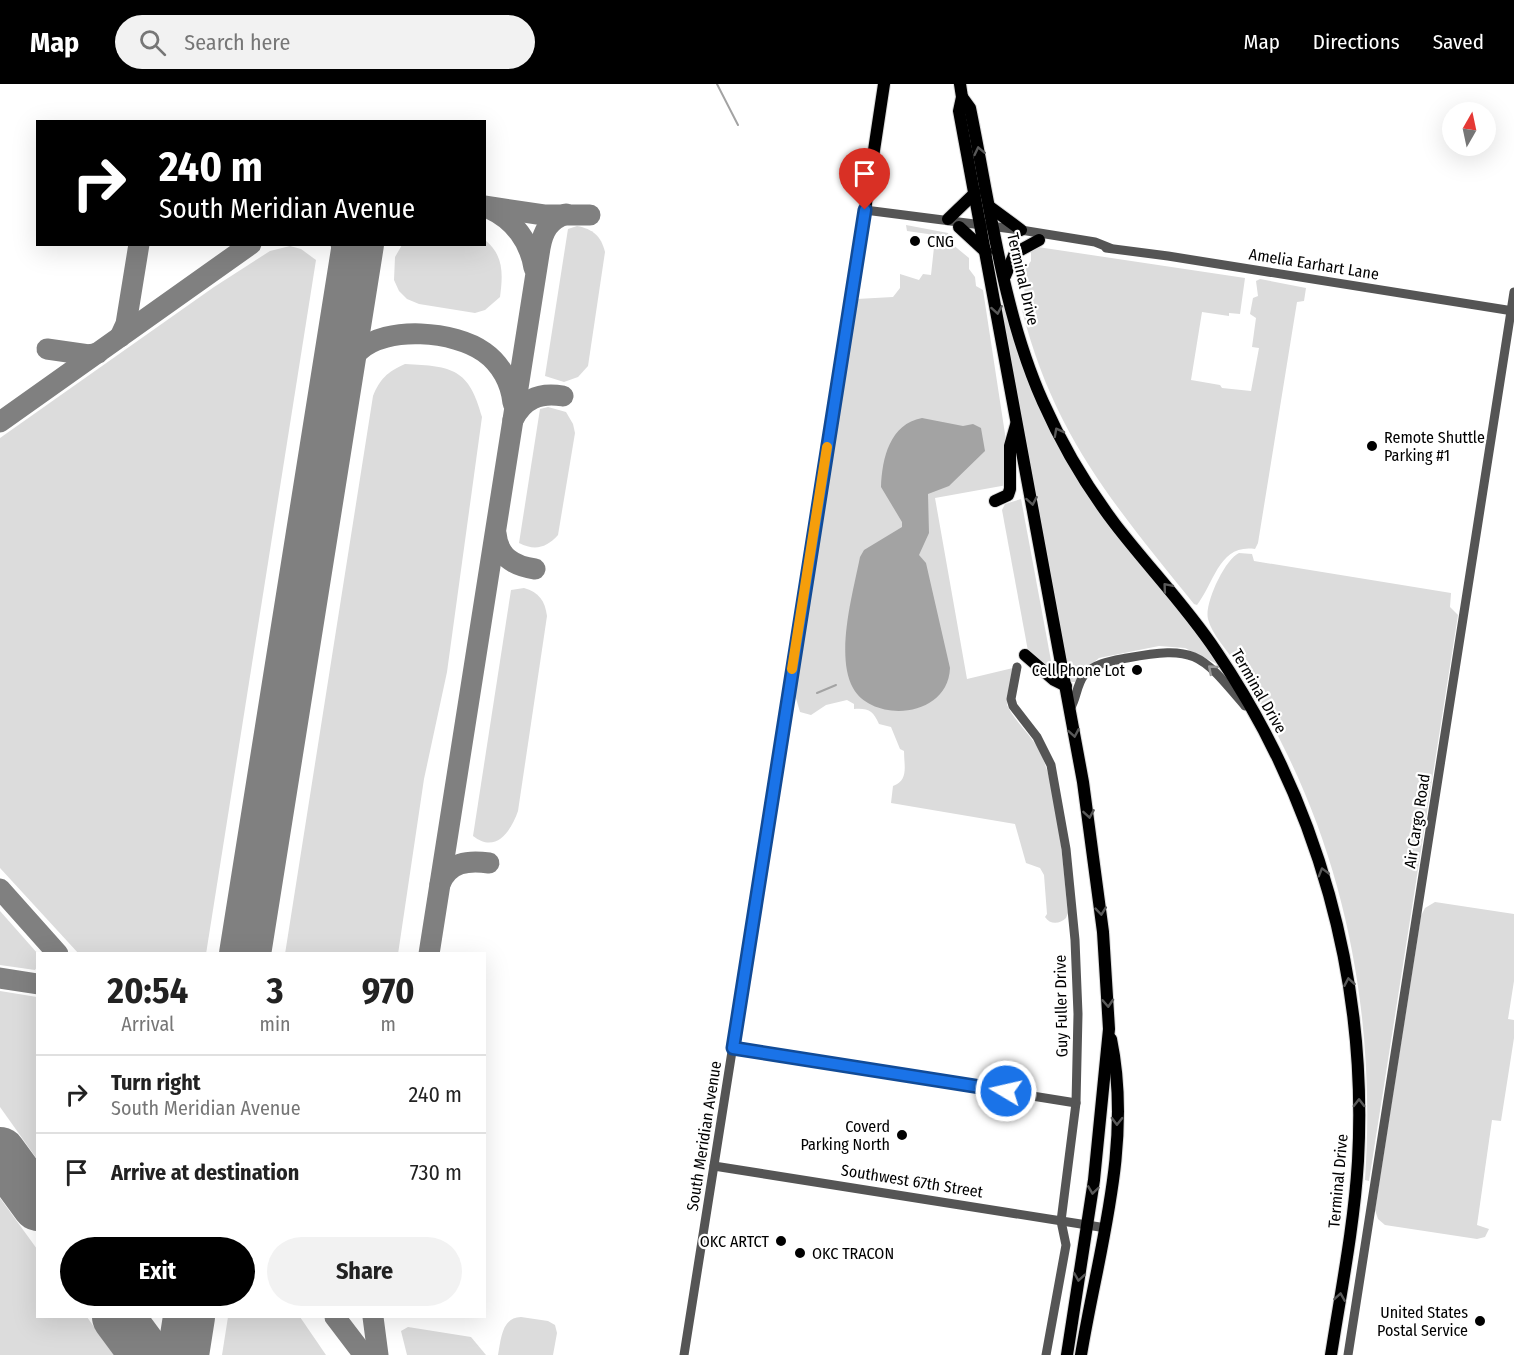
<!DOCTYPE html>
<html lang="en">
<head>
<meta charset="utf-8">
<style>
	:root { --surface:#fff; --page:#f2f2f2; --text:#222; --muted:#767676; --line:#e0e0e0; --accent:#000 }
	body { margin:0; font-family:"Fira Sans Condensed",sans-serif; background:var(--page); color:var(--text); height:100vh; display:flex; flex-direction:column; font-size:22px; white-space:nowrap }
	* { box-sizing:border-box; margin:0 }
	p { font-size:20px; color:var(--muted) }
	.icon { flex:none; width:33px; height:33px; fill:none; stroke:currentColor; stroke-width:2; stroke-linecap:round; stroke-linejoin:round }
	.map { position:relative; flex:1; overflow:hidden }
	.drawer { position:absolute; left:36px; top:868px; width:450px; height:366px; display:flex; flex-direction:column; background:var(--surface); border-radius:0px; box-shadow:0 6px 24px #0002 }
	.drawer>* { flex:none }
	.banner { position:absolute; left:36px; top:36px; width:450px; height:126px; border-radius:0px; box-shadow:0 6px 24px #0002; background:#000; color:#fff; overflow:hidden }
	.needle { width:39px; rotate:9deg }
	.fabs { position:absolute; left:1442px; top:18px; display:grid; gap:12px }
	.fabs a { display:grid; place-items:center; width:54px; height:54px; border-radius:50%; background:var(--surface); box-shadow:0 6px 24px #0002; font-size:30px }
	.pin { position:absolute; display:grid; place-items:center; width:51px; height:51px; color:#fff; margin:-62px -26px; border-radius:50% 50% 50% 0; rotate:-45deg; box-shadow:0 0 6px #0007 }
	.pin .icon { rotate:45deg }
	.me { position:absolute; width:66px; margin:-33px; rotate:279deg; stroke-linejoin:round; filter:drop-shadow(0 0 4px #0008) }
	.turn { display:flex; align-items:center; gap:21px; height:126px; padding:0 24px; font-size:27px }
	.turn .icon { width:78px; height:78px; stroke-width:2.5 }
	.turn b { display:block; font-size:42px; line-height:51px }
	.eta { display:flex; justify-content:space-evenly; align-items:center; height:102px; text-align:center }
	.eta b { font-size:36px; font-weight:700; line-height:42px }
	.primary-button { display:flex; gap:12px; margin-top:auto; padding:12px 24px }
	.primary-button a { flex:1; height:69px; border-radius:36px; background:var(--accent); color:#fff; font-size:24px; font-weight:700; line-height:69px; text-align:center }
	.primary-button a+a { background:var(--page); color:var(--text) }
	ul { padding:0; list-style:none }
	li { display:flex; align-items:center; gap:18px; height:78px; padding:0 24px; border-top:2px solid var(--line) }
	li div { flex:1 }
	li b { display:block; font-size:22px }
	li em { font-style:normal }
	header { display:flex; align-items:center; gap:36px; box-sizing:border-box; height:84px; padding:0 30px; background:var(--accent); color:#fff }
	header strong { font-size:28px }
	nav { display:flex; gap:33px; margin-inline-start:auto; font-size:21px }
	.search { width:420px; height:54px; background:var(--page); display:flex; align-items:center; gap:15px; box-sizing:border-box; padding:0 21px; border-radius:33px; color:var(--muted); font-size:22px }
	.map>svg:first-child { display:block }
	.green { fill:#dcdcdc }
	.water { fill:#a3a3a3 }
	.lines { fill:none; stroke-linecap:round; stroke-linejoin:round }
	.stream { stroke:#a3a3a3; stroke-width:2 }
	.taxiway { stroke:#808080; stroke-width:21 }
	.runway { stroke:#808080; stroke-width:52 }
	.major-casing { stroke:#dbdbdb; stroke-width:14 }
	.minor { stroke:#555; stroke-width:9 }
	.major { stroke:#000; stroke-width:12 }
	.oneway { stroke:#595959 }
	.oneway2 { stroke:#999 }
	.route-casing { stroke:#114b97; stroke-width:15 }
	.route { stroke:#1a73e8; stroke-width:10 }
	.slow { stroke:#f59e0b; stroke-width:10 }
	.poi-dot { fill:#000; stroke:#fff; stroke-width:2 }
	.labels { text-anchor:middle; dominant-baseline:central; stroke-width:4.5; stroke-linejoin:round; paint-order:stroke }
	.poi-label { font-size:16px; fill:#000; stroke:#fff; text-anchor:end }
	.street-label { font-size:16px; fill:#000; stroke:#fff }
</style>
</head>
<body>
<header>
<strong>Map</strong>
<div class="search"><svg class="icon" aria-label="search" viewBox="0 0 24 24"><circle cx="10" cy="10" r="6"/><path d="M15 15l6 6"/></svg>Search here</div>
<nav><a>Map</a><a>Directions</a><a>Saved</a></nav>
</header>
<div class="map">
<svg width="1514" height="1271" viewBox="0 0 1514 1271">
	<rect width="100%" height="100%" fill="#fff"/>
	<g class="green">
		<path d="M906,141l42,8 4,11 17,14v11l6,8 1,9 7,4 22,144 2,51 -72,13 32,181 46,-11 -6,37c9,19 26,31 34,49 18,40 22,115 27,159l-2,5c-6,6 -16,7 -21,-1l2,-3 -3,-39 -4,-7 -14,-5 -11,-39 -124,-21 2,-17c16,-6 11,-20 11,-35l-4,-2 -9,-22 -12,-3c-6,-13 -10,-16 -25,-15v-5l-7,-4 -21,5 -15,10 -11,-3 -5,-17 62,-396 36,-2 7,-9v-14l19,6 4,-6 8,1 4,-37 -7,-4 -21,-3z"/>
		<path d="M577,142c16,3 24,10 28,26l-17,114 -10,11 -14,5 -19,-6 23,-147z"/>
		<path d="M485,156c19,15 18,35 15,57l-15,13 -10,3 -56,-9 -12,-5 -8,-8 -5,-11 1,-23 7,-12 82,-1z"/>
		<path d="M290,162l11,3 15,11 -110,694h-127l-79,-86v-430l214,-151 56,-36z"/>
		<path d="M1031,162l214,32 -5,36 -11,-1v3l-27,-4 -11,68 29,5 2,3 29,3 8,-43 -7,-1 4,-29 -6,-4 3,-16 5,-2 -2,-15 4,-2 46,9 -2,13 -7,1 -39,241 -3,6c-36,-5 -40,33 -58,56l-3,-1c-79,-98 -140,-168 -172,-294l5,-8 -6,-27 10,-14z"/>
		<path d="M1000,222h4l5,6 36,105 116,169 58,76 -2,2 -32,-16 -26,-2 -60,12 -18,15 -6,9h-6z"/>
		<path d="M405,280c48,2 64,5 77,53l-35,255 -23,107 -26,175h-113l88,-558c7,-17 14,-24 32,-32z"/>
		<path d="M548,323l18,5 7,12 2,9 -17,102c-12,13 -23,16 -39,8l21,-134z"/>
		<path d="M1021,415l31,167 -2,3 -22,-18 -26,-141 3,-6z"/>
		<path d="M1239,469l13,1 2,7 197,32 -1,14 8,8 -89,566 -4,-1c10,-146 -13,-292 -77,-424 -15,-31 -32,-62 -51,-91 -9,-14 -25,-30 -29,-46 -4,-15 17,-60 31,-66z"/>
		<path d="M524,504c15,4 21,13 23,28l-29,195c-7,20 -22,43 -45,25l38,-246z"/>
		<path d="M1435,818l79,12v67l-6,38 6,1v18l-13,83 -9,-1 -15,105 12,4 -4,8 -8,2 -92,-14 -7,-6 -3,-9 46,-294 4,-8z"/>
		<path d="M0,827l38,43 -1,13 -2,3 -35,-5z"/>
		<path d="M0,907l37,6v162l-37,-52z"/>
		<path d="M0,1114l37,51 1,68h49l27,38h-114z"/>
		<path d="M228,1233h72l26,38h-104z"/>
		<path d="M521,1233l27,4 7,4 2,8 -4,22h-55c3,-16 4,-38 23,-38z"/>
		<path d="M408,1243l63,10 15,18h-79l-6,-24z"/>
	</g>
	<path class="water" d="M922,334l41,8 10,-2 8,4 4,23 -36,35 -21,8 1,39 -10,22 7,8 24,105c-2,51 -78,55 -97,20 -18,-33 0,-95 7,-131l4,-7 38,-23v-5l-21,-35c1,-29 9,-63 41,-69z"/>
	<g class="lines">
		<g class="stream">
			<path d="M717,0l21,41"/>
			<path d="M817,609l19,-8"/>
		</g>
		<g class="taxiway">
			<path d="M484,122l60,9h46"/>
			<path d="M490,125c24,11 40,33 44,59"/>
			<path d="M341,160l8,21 3,17"/>
			<path d="M120,253l6,-13 13,-80"/>
			<path d="M47,265l42,6 9,-2"/>
			<path d="M330,334c6,-25 10,-48 29,-67 27,-26 96,-20 125,1 17,12 27,31 29,51"/>
			<path d="M513,336c10,-21 27,-28 50,-24"/>
			<path d="M0,338l251,-178"/>
			<path d="M496,449c2,24 18,33 39,36"/>
			<path d="M440,800c9,-22 28,-24 49,-21"/>
			<path d="M0,805l58,65"/>
			<path d="M246,869v1"/>
			<path d="M429,870l111,-706c3,-17 9,-28 26,-34"/>
			<path d="M0,894l38,6"/>
			<path d="M335,1233l29,38"/>
			<path d="M373,1233l5,38"/>
		</g>
		<g class="runway">
			<path d="M245,870l113,-710"/>
			<path d="M0,1069l38,52"/>
			<path d="M118,1233l28,38"/>
			<path d="M183,1271l6,-38"/>
		</g>
		<defs>
			<g id="major">
				<path d="M960,0l2,13 -3,14 124,671 20,150 6,97 -15,151 -27,175"/>
				<path d="M962,13l8,11c20,97 33,205 73,294 19,43 44,85 72,122 33,43 71,82 101,127 102,150 152,329 142,510 -4,65 -17,130 -27,194"/>
				<path d="M990,123l31,23"/>
				<path d="M865,126l19,-126"/>
				<path d="M948,135l27,-26"/>
				<path d="M959,143l27,25"/>
				<path d="M1005,192l10,-23 24,-13"/>
				<path d="M995,417l13,-6 2,-6v-43l6,-21"/>
				<path d="M1025,571l29,25 12,6"/>
				<path d="M1081,1271c17,-104 52,-210 30,-316"/>
			</g>
		</defs>
		<use href="#major" class="major-casing"/>
		<g class="minor">
			<path d="M1106,164l62,8 345,55"/>
			<path d="M1017,583l-6,32 2,7 24,31 14,28 15,84 9,91 3,74 -2,89 -15,118 5,24 -20,110"/>
			<path d="M1070,625c7,-11 6,-23 14,-34 11,-12 27,-14 43,-17 69,-13 74,-4 118,48"/>
			<path d="M733,964l343,55"/>
			<path d="M714,1082l392,62"/>
			<path d="M684,1271l181,-1145 156,20 74,12 15,6"/>
			<path d="M1348,1271l166,-1063"/>
		</g>
		<use href="#major" class="major"/>
	</g>
	<defs><path id="oneway-chevron" d="M-2-3.5L2.5 0L-2 3.5" fill="none" stroke-width="1.6" stroke-linecap="round" stroke-linejoin="round" transform="scale(1.5)"/></defs>
	<g class="oneway">
		<use href="#oneway-chevron" transform="translate(979 67) rotate(-102)"/>
		<use href="#oneway-chevron" transform="translate(997 226) rotate(80)"/>
		<use href="#oneway-chevron" transform="translate(1058 348) rotate(-118)"/>
		<use href="#oneway-chevron" transform="translate(1032 417) rotate(80)"/>
		<use href="#oneway-chevron" transform="translate(1167 503) rotate(-130)"/>
		<use href="#oneway-chevron" transform="translate(1074 649) rotate(80)"/>
		<use href="#oneway-chevron" transform="translate(1089 730) rotate(81)"/>
		<use href="#oneway-chevron" transform="translate(1323 788) rotate(-106)"/>
		<use href="#oneway-chevron" transform="translate(1101 827) rotate(84)"/>
		<use href="#oneway-chevron" transform="translate(1349 898) rotate(-100)"/>
		<use href="#oneway-chevron" transform="translate(1108 919) rotate(87)"/>
		<use href="#oneway-chevron" transform="translate(1359 1019) rotate(-90)"/>
		<use href="#oneway-chevron" transform="translate(1117 1037) rotate(91)"/>
		<use href="#oneway-chevron" transform="translate(1093 1106) rotate(98)"/>
		<use href="#oneway-chevron" transform="translate(1079 1193) rotate(99)"/>
		<use href="#oneway-chevron" transform="translate(1340 1213) rotate(-81)"/>
	</g>
	<use class="oneway2" href="#oneway-chevron" transform="translate(1212 585) rotate(-139)"/>
	<g class="lines">
		<defs>
			<path id="route" d="M865,126l-132,838 273,43"/>
		</defs>
		<use href="#route" class="route-casing"/>
		<use href="#route" class="route"/>
		<path class="slow" d="M792,585l35,-222"/>
	</g>
	<g class="poi-dot">
		<circle cx="915" cy="157" r="6"/>
		<circle cx="1372" cy="362" r="6"/>
		<circle cx="1137" cy="586" r="6"/>
		<circle cx="902" cy="1051" r="6"/>
		<circle cx="781" cy="1157" r="6"/>
		<circle cx="800" cy="1169" r="6"/>
		<circle cx="1480" cy="1237" r="6"/>
	</g>
	<g class="labels">
		<g class="poi-label">
			<text x="927" y="157" text-anchor="start">CNG</text>
			<text x="1384" y="353" text-anchor="start">Remote Shuttle<tspan x="1384" dy="18">Parking #1</tspan></text>
			<text x="1125" y="586">Cell Phone Lot</text>
			<text x="890" y="1042">Coverd<tspan x="890" dy="18">Parking North</tspan></text>
			<text x="769" y="1157">OKC ARTCT</text>
			<text x="812" y="1169" text-anchor="start">OKC TRACON</text>
			<text x="1468" y="1228">United States<tspan x="1468" dy="18">Postal Service</tspan></text>
		</g>
		<g class="street-label">
			<text transform="translate(1314 180) rotate(9)">Amelia Earhart Lane</text>
			<text transform="translate(1023 195) rotate(77)">Terminal Drive</text>
			<text transform="translate(1259 607) rotate(60)">Terminal Drive</text>
			<text transform="translate(1417 737) rotate(-81)">Air Cargo Road</text>
			<text transform="translate(1061 922) rotate(-91)">Guy Fuller Drive</text>
			<text transform="translate(704 1052) rotate(-81)">South Meridian Avenue</text>
			<text transform="translate(912 1097) rotate(9)">Southwest 67th Street</text>
			<text transform="translate(1338 1097) rotate(-85)">Terminal Drive</text>
		</g>
	</g>
</svg>
<div class="fabs">
<a><svg class="needle" viewBox="-14 -14 28 28"><path d="M0-13l5 13h-10z" fill="#e53935"/><path d="M0 13l5-13h-10z" fill="#767676"/></svg></a>
</div>
<div class="pin" style="left:865px;top:126px;background:#d93025"><svg class="icon" aria-label="arrive" viewBox="0 0 24 24"><path d="M6 21V4h12l-3 4 3 4H6"/></svg></div>
<svg class="me" style="left:1006px;top:1007px" viewBox="-20 -20 40 40"><circle r="17" fill="#1a73e8" stroke="#fff" stroke-width="3"/><path d="M0-11L8 9 0 5-8 9z" fill="#fff"/></svg>
<div class="banner">
<div class="turn"><svg class="icon" aria-label="right" viewBox="0 0 24 24"><path d="M7 20v-9h11M14 6l5 5-5 5"/></svg><div><b>240 m</b>South Meridian Avenue</div></div>
</div>
<section class="drawer">
<div class="eta">
<div><b>20:54</b><p>Arrival</p></div>
<div><b>3</b><p>min</p></div>
<div><b>970</b><p>m</p></div>
</div>
<ul>
<li><svg class="icon" aria-label="right" viewBox="0 0 24 24"><path d="M7 20v-9h11M14 6l5 5-5 5"/></svg><div><b>Turn right</b><p>South Meridian Avenue</p></div><em>240 m</em></li>
<li><svg class="icon" aria-label="arrive" viewBox="0 0 24 24"><path d="M6 21V4h12l-3 4 3 4H6"/></svg><div><b>Arrive at destination</b></div><em>730 m</em></li>
</ul>
<div class="primary-button"><a>Exit</a><a>Share</a></div>
</section>
</div>
</body>
</html>
